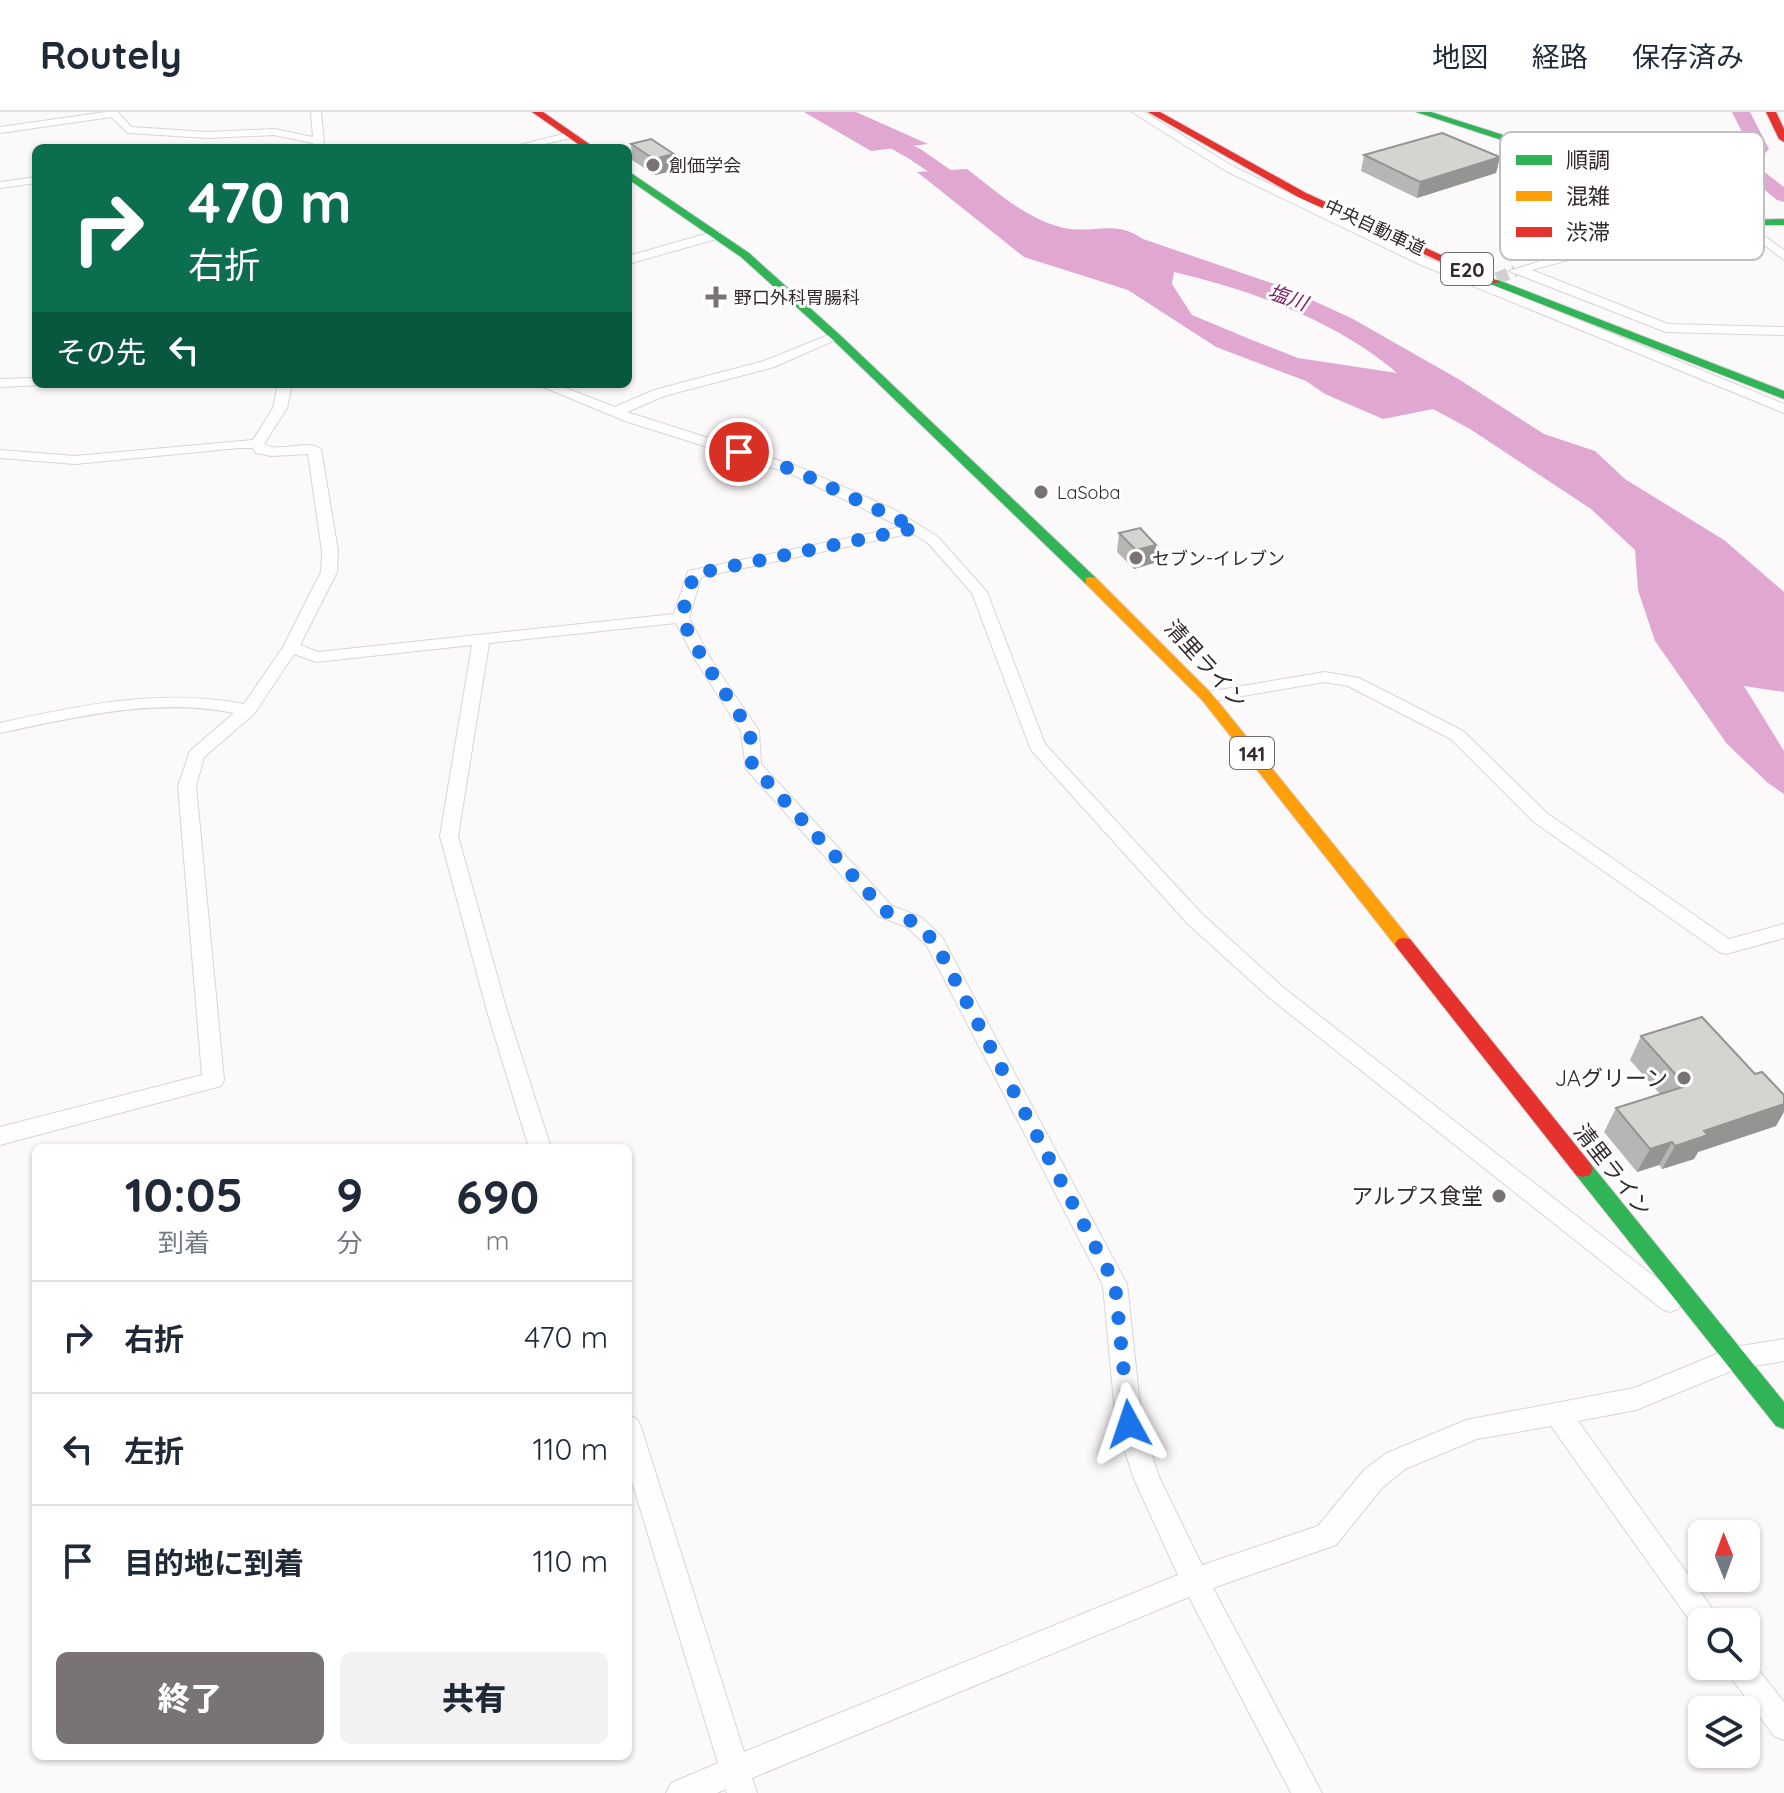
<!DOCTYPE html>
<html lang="ja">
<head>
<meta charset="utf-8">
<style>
	:root { --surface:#fff; --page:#f2f2f3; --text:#1f2937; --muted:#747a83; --line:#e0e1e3; --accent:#797277 }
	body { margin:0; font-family:Quicksand,"Noto Sans JP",sans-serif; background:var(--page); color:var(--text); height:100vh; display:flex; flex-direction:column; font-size:30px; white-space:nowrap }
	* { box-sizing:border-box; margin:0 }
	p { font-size:26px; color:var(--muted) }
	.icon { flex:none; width:44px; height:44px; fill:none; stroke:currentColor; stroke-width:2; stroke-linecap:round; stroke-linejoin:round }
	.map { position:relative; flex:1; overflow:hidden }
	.panel { position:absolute; left:32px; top:1032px; width:600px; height:616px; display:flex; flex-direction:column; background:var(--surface); border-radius:12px; box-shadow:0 2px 6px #0004 }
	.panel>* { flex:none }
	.top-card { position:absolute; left:32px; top:32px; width:600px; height:244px; border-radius:12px; box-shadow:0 2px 6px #0004; background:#0b6e4f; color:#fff; overflow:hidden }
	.needle { width:52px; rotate:359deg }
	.tools { position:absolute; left:1688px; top:1408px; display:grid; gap:16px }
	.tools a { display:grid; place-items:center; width:72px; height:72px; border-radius:12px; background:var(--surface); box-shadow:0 2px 6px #0004; font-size:40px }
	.pin { position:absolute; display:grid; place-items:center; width:68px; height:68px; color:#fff; margin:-34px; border:4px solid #fff; border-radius:50%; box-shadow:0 2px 8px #0007 }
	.me { position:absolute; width:88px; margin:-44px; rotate:355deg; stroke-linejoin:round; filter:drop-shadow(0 0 6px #0008) }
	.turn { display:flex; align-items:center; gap:28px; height:168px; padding:0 24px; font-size:36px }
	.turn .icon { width:104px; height:104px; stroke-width:2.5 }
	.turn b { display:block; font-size:56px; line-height:68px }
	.then { display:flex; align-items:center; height:76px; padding:0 24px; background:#0003; gap:16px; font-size:30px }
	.eta { display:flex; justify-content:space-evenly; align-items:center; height:136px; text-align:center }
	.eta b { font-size:48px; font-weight:800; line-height:56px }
	.action { display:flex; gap:16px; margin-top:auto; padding:16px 24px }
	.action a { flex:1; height:92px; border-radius:12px; background:var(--accent); color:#fff; font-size:32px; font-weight:800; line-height:92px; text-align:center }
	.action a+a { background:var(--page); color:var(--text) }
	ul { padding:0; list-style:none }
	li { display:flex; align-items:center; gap:24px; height:112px; padding:0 24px; border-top:2px solid var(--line) }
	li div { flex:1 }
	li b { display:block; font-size:30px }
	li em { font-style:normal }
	header { display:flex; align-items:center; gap:48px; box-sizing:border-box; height:112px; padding:0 40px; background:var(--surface); border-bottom:2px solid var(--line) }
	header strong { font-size:38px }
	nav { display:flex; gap:44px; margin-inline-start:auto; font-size:28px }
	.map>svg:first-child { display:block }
	.water { fill:#e0a8d1; fill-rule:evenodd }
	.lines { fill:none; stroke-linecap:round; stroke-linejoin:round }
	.river { fill:#e0a8d1; fill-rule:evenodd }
	.street-tunnel { stroke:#d4d0d2; stroke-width:12; stroke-dasharray:12 6; stroke-linecap:butt }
	.street-casing { stroke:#d9d4d8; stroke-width:2 }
	.fast-casing { stroke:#d9d4d8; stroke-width:2 }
	.slow-casing { stroke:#d9d4d8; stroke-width:2 }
	.jam-casing { stroke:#d9d4d8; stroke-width:2 }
	.street { fill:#fffefe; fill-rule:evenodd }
	.fast { fill:#30b455; fill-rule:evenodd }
	.slow { fill:#ff9f0a; fill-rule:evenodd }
	.jam { fill:#e5322d; fill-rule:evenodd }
	.wall { fill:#b6b6b4 }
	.shaded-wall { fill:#949492 }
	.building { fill:#d4d4d1; stroke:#949492; stroke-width:2 }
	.route { stroke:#1a73e8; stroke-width:14; stroke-dasharray:0 25.2 }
	.poi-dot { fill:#797277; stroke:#fff; stroke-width:3 }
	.labels { text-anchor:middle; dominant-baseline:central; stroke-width:6; stroke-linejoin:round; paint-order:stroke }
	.far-poi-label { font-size:18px; fill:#332a30; stroke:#fff; text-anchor:start }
	.far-street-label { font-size:18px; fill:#332a30; stroke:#fff }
	.shield { fill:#fff; stroke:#706a6e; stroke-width:2 }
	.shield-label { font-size:20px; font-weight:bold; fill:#332a30 }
	.far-water-label { font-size:20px; font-style:italic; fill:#81246e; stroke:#fff }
	.street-label { font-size:22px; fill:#332a30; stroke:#fff }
	.poi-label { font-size:22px; fill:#332a30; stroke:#fff; text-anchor:end }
	.key { fill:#fff; stroke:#c2bfc1; stroke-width:2 }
	.key-label { font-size:22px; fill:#332a30 }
</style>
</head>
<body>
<header>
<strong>Routely</strong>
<nav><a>地図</a><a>経路</a><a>保存済み</a></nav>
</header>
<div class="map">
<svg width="1784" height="1681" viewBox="0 0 1784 1681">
	<rect width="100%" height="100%" fill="#fcf9fb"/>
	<g class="water">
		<path d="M804,0h52l72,32 -57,7z"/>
		<path d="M967,57c29,22 60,51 97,59 30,6 51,-9 79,11l143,49 67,31 107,61 84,54 51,17 30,28 99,61 60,52v100l-40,-6 40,65v43l-16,-11 -41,-39 -72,-103 -17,-51 -3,-40 -44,-41 -121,-80 -37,-20 -50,10 -58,-25 -19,-13 -90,-34 -88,-57 -104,-33 -107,-85zM1174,160c77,18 163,49 223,101l-99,-15 -46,-18 -60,-25 -20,-31z"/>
	</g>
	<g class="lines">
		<g class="river">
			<path d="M825,0h23l74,38 67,47 -10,6 -7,-2 -64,-43z"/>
			<path d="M1732,0h18l19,37 -11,12v6l26,20v15l-7,-2 -38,-31 1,-9 10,-12z"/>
		</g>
		<path class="street-tunnel" d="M1480,173l35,-14"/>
		<defs>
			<g id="street">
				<path d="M106,0h12l13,15 77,5 66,-3 39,8 -2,-25h10l3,29 -3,7h-10l2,-5 -39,-8 -66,3 -80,-5 -17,-16 -111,16v-6z"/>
				<path d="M1132,0h12l90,55 193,91 357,146v9l-365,-149 -193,-93z"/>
				<path d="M571,20l5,3 -1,2 -48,11h-19z"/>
				<path d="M36,65v6l-36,5v-6z"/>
				<path d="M1603,97l47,7 92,4 42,30v10l-45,-34 -86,-3c-34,27 -80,35 -121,47l136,54 116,3v8l-118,-3 -157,-61 86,-27 45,-23 -41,-7v-4z"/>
				<path d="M716,119l4,1v6l-92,26v-8z"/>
				<path d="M831,222l11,3 -68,30 -110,29 -37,16 172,55 96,43 43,27 49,55 58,152 157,170 83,75 393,306 4,7 -4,7 -8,3 -8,-3 -391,-310 -83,-75 -157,-174 -59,-157 -44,-50 -16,-10 -211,44 -12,41 23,43 47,70 2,33 131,142 29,11 21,20 181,340 4,7 15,140 17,53 43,88 116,-39 46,-56 23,-17 79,-33 168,-32 100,-41 50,-8v22l-48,8 -100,41 -58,11 144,201h-20v11l-4,-1 -147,-206 -74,13 -72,30 -23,19 -46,57 -123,43 109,205h-31l-102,-196 -437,181 5,15h-30l-1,-4 -9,4h-51l5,-10 47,-20 -90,-294v-54l9,4 4,8 103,325 434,-177 -44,-96 -18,-55 -13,-139 -176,-339 -20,-19 -29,-11 -132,-147 -5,-38 -45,-70 -20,-38 -187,20 -31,193 49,175 44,137h-22l-42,-137 -47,-175 32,-191 -156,17 -22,-8 -40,60 -50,43 -8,29 28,294 -3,6 -221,59v-18l202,-52 -24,-289 12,-35 44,-38c-78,-16 -157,4 -234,20v-10c81,-18 161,-35 244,-19l39,-57 38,-75 1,-21 -14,-97 -37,2 -15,-3 -3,-5h-14l-164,16 -75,-6v-8l75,6 178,-16 20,-32 5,-24h14l-5,24 -23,36c16,10 42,-6 57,5l17,102 -1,21 -37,73 18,7 356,-38 14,-43 213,-44 -112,-54 -164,-52 -89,-37h19l60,23 39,-17 110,-29z"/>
				<path d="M36,266v6l5,1 -41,2v-8z"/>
				<path d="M1325,560l34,6 104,53 85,83 181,125 55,-15v14l-58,16 -7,-2 -185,-130 -83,-83 -103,-53 -23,-4 -118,20 -9,-5 9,-5z"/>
				<path d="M1746,1542l38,48v38l-10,-4 -44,-60 -4,-10h20z"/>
			</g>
			<g id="fast">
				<path d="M1416,0h15l173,55 139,53 41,-1v6h-46l-142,-54z"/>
				<path d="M628,59l121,82 91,82 256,243v6h-10l-254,-245 -91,-82 -113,-78z"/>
				<path d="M1490,168h8l286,111v8l-294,-115z"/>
				<path d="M1583,1049l7,2 194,239v27l-8,-3 -200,-251 -3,-6 3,-6z"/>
			</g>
			<path id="slow" d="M1091,465l5,1 116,116 198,245 3,5 -3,5h-12l-196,-249 -116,-116v-6z"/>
			<g id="jam">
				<path d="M532,0h11l52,36h-11z"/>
				<path d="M1148,0h12l146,81 194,89 -10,2 -192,-87z"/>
				<path d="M1766,0h10l8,17v13l-5,-3z"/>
				<path d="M1404,826l6,1 180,224 3,6 -3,6 -7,2 -7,-2 -178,-226 -3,-5 3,-5z"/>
			</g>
		</defs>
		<use href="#street" class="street-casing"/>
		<use href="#fast" class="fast-casing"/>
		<use href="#slow" class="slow-casing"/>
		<use href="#jam" class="jam-casing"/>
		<use href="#street" class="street"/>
		<use href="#fast" class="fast"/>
		<use href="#slow" class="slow"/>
		<use href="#jam" class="jam"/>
	</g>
	<g class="wall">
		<path d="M631,32l45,26 -21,5 -23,-15z"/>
		<path d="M1364,43l136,2 -4,16 -79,25 -56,-27z"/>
		<path d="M1119,421l37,12 -2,18 -20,6 -17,-17z"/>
		<path d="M1641,924l135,90 -78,26 -4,7 -32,10 -3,-4 -22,7 -33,-40 12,-24 44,-14 -30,-34z"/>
	</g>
	<g class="shaded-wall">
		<path d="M674,42l2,16 -21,5 -1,-16z"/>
		<path d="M1500,45l-4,16 -79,25 3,-16z"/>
		<path d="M1156,433l-2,18 -20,6 2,-19z"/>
		<path d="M1784,992v8l-8,14 -78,26 -4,7 -32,10 13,-23 29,-15z"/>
		<path d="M1672,1030l-13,23 -22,7 13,-23z"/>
	</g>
	<g class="building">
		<path d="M1442,21l58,24 -80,25 -56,-27z"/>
		<path d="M651,27l23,15 -20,5 -23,-15z"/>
		<path d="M1140,416l16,17 -20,5 -17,-17z"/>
		<path d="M1702,905l53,57 7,-2 22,23v9l-80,27 4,4 -33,11 -3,-4 -22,7 -34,-41 70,-22 -45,-50z"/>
	</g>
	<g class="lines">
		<path class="route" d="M739,340l55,18 122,58 -222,46 -13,44 23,43 46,70 2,34 133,146 29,11 21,20 180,342 14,140"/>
	</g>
	<g class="poi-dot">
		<circle cx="653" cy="53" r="8"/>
		<path d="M712 173h8v8h8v8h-8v8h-8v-8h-8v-8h8z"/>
		<circle cx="1041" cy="380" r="8"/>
		<circle cx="1136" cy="446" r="8"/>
		<circle cx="1684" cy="966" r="8"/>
		<circle cx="1499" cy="1084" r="8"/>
	</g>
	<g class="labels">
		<g class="far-poi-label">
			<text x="669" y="53">創価学会</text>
			<text x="734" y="185">野口外科胃腸科</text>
			<text x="1057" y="380">LaSoba</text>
			<text x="1152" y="446">セブン-イレブン</text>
		</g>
		<g class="far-street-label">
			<text transform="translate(1375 115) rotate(25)">中央自動車道</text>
		</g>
		<g class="shield">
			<rect x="1441" y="141" width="52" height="32" rx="6"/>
			<rect x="1230" y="625" width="44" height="32" rx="6"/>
		</g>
		<g class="shield-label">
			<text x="1467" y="157">E20</text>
			<text x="1252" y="641">141</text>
		</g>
		<g class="far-water-label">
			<text transform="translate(1288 185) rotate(20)">塩川</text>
		</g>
		<g class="street-label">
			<text transform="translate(1206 552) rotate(48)">清里ライン</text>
			<text transform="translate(1613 1058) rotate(52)">清里ライン</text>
		</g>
		<g class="poi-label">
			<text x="1668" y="966">JAグリーン</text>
			<text x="1483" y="1084">アルプス食堂</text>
		</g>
	</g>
	<rect x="1500" y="20" width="264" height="128" rx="12" class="key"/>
	<rect x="1516" y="43" width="36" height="10" fill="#30b455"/>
	<rect x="1516" y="79" width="36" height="10" fill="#ff9f0a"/>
	<rect x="1516" y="115" width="36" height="10" fill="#e5322d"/>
	<g class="key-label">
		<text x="1566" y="56">順調</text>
		<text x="1566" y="92">混雑</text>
		<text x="1566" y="128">渋滞</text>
	</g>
</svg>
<div class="tools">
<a><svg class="needle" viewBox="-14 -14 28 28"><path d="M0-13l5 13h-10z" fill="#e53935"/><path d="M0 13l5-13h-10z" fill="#747a83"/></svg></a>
<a><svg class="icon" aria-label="search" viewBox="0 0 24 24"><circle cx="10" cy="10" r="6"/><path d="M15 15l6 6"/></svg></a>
<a><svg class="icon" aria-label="layers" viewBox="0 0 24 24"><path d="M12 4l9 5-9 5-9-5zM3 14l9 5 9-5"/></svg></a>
</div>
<div class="pin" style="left:739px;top:340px;background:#d93025"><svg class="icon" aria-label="arrive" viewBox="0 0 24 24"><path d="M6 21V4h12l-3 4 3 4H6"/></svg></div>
<svg class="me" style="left:1129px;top:1312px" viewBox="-20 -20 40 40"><path d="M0-17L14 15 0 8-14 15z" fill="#1a73e8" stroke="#fff" stroke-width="4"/></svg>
<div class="top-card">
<div class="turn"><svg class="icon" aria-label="right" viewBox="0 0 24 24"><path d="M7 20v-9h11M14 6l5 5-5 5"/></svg><div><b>470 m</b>右折</div></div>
<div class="then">その先<svg class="icon" aria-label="left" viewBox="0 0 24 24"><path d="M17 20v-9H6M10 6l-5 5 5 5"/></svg></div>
</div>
<section class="panel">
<div class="eta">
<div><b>10:05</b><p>到着</p></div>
<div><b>9</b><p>分</p></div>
<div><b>690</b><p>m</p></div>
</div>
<ul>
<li><svg class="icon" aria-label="right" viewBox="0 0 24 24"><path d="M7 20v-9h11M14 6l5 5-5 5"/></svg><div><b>右折</b></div><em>470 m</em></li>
<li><svg class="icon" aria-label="left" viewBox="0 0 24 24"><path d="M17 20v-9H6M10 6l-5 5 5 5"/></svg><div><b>左折</b></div><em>110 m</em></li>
<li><svg class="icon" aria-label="arrive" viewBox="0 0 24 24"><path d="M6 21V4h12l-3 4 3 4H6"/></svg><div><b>目的地に到着</b></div><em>110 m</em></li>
</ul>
<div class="action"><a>終了</a><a>共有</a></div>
</section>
</div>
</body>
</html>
